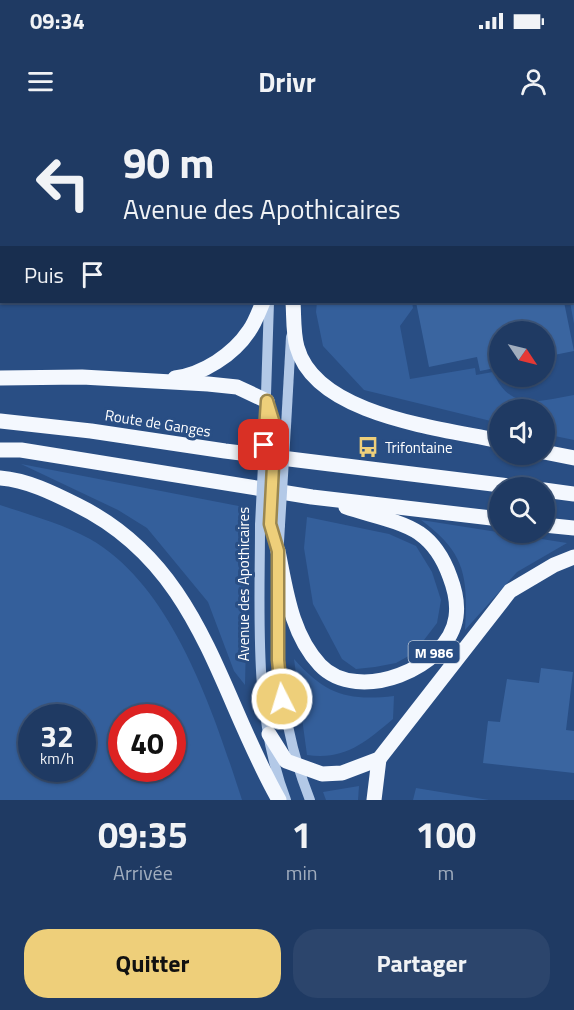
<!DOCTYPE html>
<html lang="fr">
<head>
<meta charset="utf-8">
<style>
	:root { --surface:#1f3a63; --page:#2c456c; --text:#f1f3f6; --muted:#a1adbe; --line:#3c5478; --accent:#eecf7a }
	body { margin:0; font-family:"Titillium Web",sans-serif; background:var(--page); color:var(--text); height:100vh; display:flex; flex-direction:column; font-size:22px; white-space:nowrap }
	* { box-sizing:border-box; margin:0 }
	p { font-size:20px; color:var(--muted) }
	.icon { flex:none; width:33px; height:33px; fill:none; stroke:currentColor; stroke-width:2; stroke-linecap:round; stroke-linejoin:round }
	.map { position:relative; height:680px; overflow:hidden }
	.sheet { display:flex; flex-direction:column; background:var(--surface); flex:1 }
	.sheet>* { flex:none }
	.top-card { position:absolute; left:0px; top:0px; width:574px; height:183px; box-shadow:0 2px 4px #0004,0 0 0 2px var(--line); background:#1f3a63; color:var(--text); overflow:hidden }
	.needle { width:39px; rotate:125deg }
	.fabs { position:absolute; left:489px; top:201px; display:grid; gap:12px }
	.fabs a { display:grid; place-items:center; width:66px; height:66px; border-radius:50%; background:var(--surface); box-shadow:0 2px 4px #0004,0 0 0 2px var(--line); font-size:30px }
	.speed { position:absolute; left:18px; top:584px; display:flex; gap:12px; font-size:30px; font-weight:700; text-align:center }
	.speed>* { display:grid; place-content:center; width:78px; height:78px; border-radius:50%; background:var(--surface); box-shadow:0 2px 4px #0004,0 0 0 2px var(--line); line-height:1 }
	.speed small { font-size:15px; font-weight:400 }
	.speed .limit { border:9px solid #d22; background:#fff; color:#111 }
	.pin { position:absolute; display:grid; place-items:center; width:51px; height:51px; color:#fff; margin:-26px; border-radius:12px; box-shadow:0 3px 9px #0006 }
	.me { position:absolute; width:66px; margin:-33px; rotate:355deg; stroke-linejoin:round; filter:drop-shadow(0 0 4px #0008) }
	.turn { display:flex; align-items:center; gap:21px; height:126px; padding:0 24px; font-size:27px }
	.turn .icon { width:78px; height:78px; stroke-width:2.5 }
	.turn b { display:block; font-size:42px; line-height:51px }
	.then { display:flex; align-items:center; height:57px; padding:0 24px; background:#0003; gap:12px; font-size:22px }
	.eta { display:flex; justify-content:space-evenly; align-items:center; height:102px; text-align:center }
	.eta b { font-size:36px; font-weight:700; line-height:42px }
	.primary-button { display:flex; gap:12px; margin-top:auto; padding:12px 24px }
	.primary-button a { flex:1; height:69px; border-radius:24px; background:var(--accent); color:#111; font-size:24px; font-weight:700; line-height:69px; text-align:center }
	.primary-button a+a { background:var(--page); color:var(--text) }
	.status { display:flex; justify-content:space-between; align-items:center; height:42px; padding:0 30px; background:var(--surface); direction:ltr }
	.status svg { height:16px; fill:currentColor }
	header { display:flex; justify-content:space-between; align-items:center; height:78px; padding:0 24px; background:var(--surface); font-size:27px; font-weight:700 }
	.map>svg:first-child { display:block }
	.green { fill:#345f9b; fill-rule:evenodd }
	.building { fill:#3a65a0 }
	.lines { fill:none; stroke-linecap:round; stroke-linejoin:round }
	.minor { stroke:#b3c9e7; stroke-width:10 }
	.major { stroke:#f4f8fe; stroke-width:15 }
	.minor-bridge { stroke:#b3c9e7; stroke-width:10 }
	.route-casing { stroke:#9b874f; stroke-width:15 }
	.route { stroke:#eecf7a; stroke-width:10 }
	.labels { text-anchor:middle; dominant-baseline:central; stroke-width:6; stroke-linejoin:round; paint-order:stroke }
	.shield { fill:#294e84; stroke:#bfcada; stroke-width:1.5 }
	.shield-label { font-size:14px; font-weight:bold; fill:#fff }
	.street-label { font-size:15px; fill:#fff; stroke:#294e84 }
	.poi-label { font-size:15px; fill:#fff; stroke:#294e84; text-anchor:start }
</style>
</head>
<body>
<div class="status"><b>09:34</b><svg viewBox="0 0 49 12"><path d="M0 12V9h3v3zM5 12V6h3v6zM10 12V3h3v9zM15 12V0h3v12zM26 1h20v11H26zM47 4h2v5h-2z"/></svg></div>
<header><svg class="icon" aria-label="menu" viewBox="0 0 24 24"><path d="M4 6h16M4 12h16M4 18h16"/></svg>Drivr<svg class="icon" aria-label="person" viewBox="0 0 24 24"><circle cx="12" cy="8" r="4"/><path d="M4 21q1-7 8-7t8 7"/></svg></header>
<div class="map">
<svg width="574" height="680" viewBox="0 0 574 680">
	<rect width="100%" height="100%" fill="#294e84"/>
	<g class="green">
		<path d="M573,85h1v119l-4,-22h3z"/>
		<path d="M317,182h95l1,6 -13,18 10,53 65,-11 1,7 17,-3c17,40 47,29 81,23v45l-29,-6 -1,-24h-44l-1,13 -135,-33 -41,-44 -7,-34z"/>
		<path d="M21,344l228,44 -4,177 -11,-14 -26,-69 -61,-74 -29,-18z"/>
		<path d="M0,385c30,10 63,19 90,34 84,48 124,175 152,261h-242zM32,597h50v51h-50zM122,597h50v51h-50z"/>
		<path d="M307,397l82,17 27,12 16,26 9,28 -4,23 -23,30 -18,10 -21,4 -19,2 -14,-10 -29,-55 -9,-56z"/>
		<path d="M421,400l146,23 -50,29 -52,58c3,-53 1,-77 -44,-110z"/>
		<path d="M294,539c32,36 54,42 100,37l-1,23c-29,24 -47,41 -86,36z"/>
		<path d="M359,666l-1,14h-32l-3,-8z"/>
		<path d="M416,668l73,12h-76z"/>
	</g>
	<g class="building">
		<path d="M416,182h148l10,49 -30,6v-25h-44v35l-20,4 -3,-14 -48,10z"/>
		<path d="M541,548l32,4 -7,58 8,1v42l-91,-10 5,-42 12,1 7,-43 32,4z"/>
	</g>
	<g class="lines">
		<g class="minor">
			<path d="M265,305l4,-123"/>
			<path d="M286,306l5,-89"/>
			<path d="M260,405c0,91 -7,189 26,275"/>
			<path d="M278,438l2,-33"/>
			<path d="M278,457c0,82 1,145 32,223"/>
		</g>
		<g class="major">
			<path d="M249,0v2"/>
			<path d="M336,2v-2"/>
			<path d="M293,182c1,14 0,31 4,45 19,69 144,81 203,94"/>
			<path d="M0,258l82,-1 126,7 29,3 30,14"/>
			<path d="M175,258c28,-4 58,-23 74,-47 6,-8 10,-20 14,-29"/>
			<path d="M0,301l91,10 134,20 300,37"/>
			<path d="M0,330h21l291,47 188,22"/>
			<path d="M544,332l30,6"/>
			<path d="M0,358c27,2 53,15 77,27 124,61 140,186 202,295"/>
			<path d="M544,370l30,4"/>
			<path d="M544,405l30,3"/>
			<path d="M278,431c8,39 13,83 42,114 38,40 129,3 136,-48 2,-14 -1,-27 -6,-40 -6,-17 -15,-33 -31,-44 -20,-13 -50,-18 -73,-26"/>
			<path d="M269,614l17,27 36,13 20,-1 37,-14 131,-168 44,-26 20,-8"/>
			<path d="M374,680l5,-41"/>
		</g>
		<g class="minor-bridge">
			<path d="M270,404l5,-97"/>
			<path d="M260,405l5,-100"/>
			<path d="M280,405l6,-99"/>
		</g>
	</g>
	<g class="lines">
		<defs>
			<path id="route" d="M264,325l3,-44 8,26 -5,97 8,27v109l4,39"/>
		</defs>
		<use href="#route" class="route-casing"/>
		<use href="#route" class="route"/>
	</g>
	<defs>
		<symbol id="bus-bare" viewBox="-9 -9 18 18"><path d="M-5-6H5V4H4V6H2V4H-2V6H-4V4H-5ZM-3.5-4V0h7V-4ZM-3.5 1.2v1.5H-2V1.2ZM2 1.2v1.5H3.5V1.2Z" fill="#eecf7a" stroke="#294e84" stroke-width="2.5" paint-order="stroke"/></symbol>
	</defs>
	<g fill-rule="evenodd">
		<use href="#bus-bare" x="353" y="312" width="30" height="30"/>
	</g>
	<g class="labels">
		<rect class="shield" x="408.5" y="521" width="51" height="22" rx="4.5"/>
		<g class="shield-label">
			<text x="434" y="532">M 986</text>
		</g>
		<g class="street-label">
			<text transform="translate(158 303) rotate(9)">Route de Ganges</text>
			<text transform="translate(243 464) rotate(-90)">Avenue des Apothicaires</text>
		</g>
		<g class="poi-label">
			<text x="385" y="327">Trifontaine</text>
		</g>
	</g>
</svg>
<div class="fabs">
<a><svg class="needle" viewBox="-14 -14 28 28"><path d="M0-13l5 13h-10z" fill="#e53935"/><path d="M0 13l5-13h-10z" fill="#a1adbe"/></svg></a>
<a><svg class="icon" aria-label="sound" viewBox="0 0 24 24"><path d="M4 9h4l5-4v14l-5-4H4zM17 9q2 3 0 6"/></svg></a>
<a><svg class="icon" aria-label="search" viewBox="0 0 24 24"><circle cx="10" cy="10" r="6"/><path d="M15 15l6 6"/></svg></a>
</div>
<div class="speed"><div>32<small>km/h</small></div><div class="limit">40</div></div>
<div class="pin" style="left:264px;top:325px;background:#d93025"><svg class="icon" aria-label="arrive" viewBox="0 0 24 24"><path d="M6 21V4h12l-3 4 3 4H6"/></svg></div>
<svg class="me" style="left:282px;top:579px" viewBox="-20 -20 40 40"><circle r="17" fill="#eecf7a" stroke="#fff" stroke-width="3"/><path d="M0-11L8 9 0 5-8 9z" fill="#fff"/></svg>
<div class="top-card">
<div class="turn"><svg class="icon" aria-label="left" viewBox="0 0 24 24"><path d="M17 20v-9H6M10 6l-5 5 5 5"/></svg><div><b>90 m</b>Avenue des Apothicaires</div></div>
<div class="then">Puis<svg class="icon" aria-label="arrive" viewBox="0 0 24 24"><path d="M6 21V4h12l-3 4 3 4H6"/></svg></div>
</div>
</div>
<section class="sheet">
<div class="eta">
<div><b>09:35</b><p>Arrivée</p></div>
<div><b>1</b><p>min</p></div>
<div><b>100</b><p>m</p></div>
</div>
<div class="primary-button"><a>Quitter</a><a>Partager</a></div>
</section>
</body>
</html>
